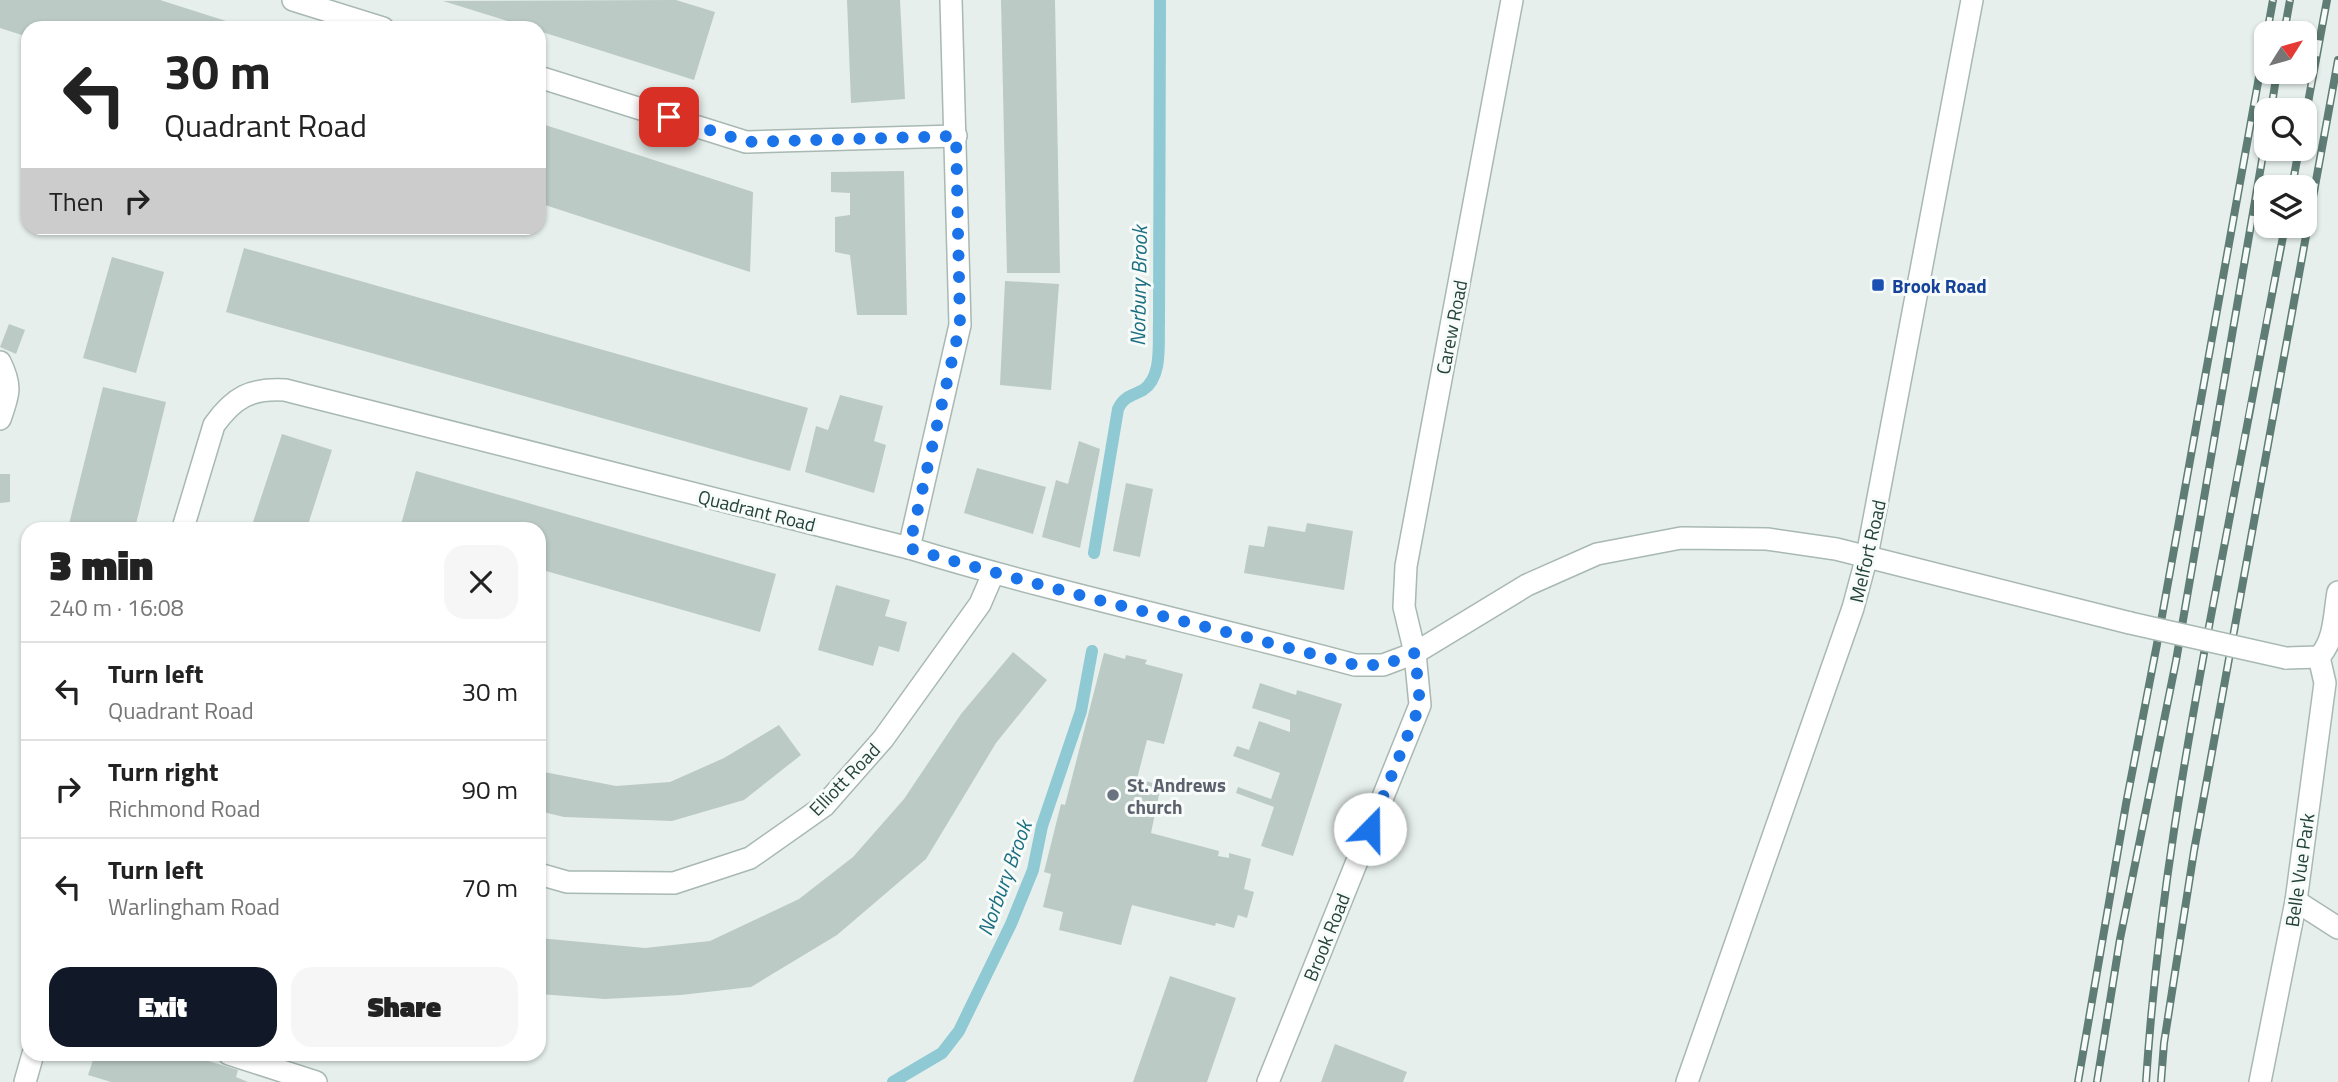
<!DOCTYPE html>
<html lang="en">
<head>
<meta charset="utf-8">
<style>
	:root { --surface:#fff; --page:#f6f6f6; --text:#222; --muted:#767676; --line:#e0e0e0; --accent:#111827 }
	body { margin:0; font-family:"Titillium Web",sans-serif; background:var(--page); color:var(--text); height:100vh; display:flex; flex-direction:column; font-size:26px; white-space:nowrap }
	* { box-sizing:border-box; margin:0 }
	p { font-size:23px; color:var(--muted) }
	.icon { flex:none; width:38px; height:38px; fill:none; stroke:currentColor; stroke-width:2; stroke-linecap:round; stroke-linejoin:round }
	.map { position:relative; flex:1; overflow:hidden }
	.sheet { position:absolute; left:21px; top:522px; width:525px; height:539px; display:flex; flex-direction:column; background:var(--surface); border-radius:21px; box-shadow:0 2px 5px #0004 }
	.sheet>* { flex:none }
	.top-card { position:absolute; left:21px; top:21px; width:525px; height:214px; border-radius:21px; box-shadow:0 2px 5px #0004; background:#fff; color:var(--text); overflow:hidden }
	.needle { width:46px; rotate:53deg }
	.buttons { position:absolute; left:2254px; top:21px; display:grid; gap:14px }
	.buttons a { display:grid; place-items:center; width:63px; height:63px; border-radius:14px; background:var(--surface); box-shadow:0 2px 5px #0004; font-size:35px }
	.pin { position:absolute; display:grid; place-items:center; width:60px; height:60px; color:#fff; margin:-30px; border-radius:14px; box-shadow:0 4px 10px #0006 }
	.me { position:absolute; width:77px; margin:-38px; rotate:22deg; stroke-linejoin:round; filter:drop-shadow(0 0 5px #0008) }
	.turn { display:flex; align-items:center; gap:24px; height:147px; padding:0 28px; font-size:32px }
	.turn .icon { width:91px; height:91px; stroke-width:2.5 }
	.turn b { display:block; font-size:49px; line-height:60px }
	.then { display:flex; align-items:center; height:66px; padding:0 28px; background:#0003; gap:14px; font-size:26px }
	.round { display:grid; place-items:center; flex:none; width:74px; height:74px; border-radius:21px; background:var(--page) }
	.headline { display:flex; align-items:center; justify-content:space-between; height:119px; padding:0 28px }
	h1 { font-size:42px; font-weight:800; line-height:52px }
	.cta { display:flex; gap:14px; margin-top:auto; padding:14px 28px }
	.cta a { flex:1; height:80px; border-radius:21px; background:var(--accent); color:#fff; font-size:28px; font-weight:800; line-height:80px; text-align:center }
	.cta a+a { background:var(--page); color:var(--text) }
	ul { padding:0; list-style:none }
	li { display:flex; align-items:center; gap:21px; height:98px; padding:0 28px; border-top:2px solid var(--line) }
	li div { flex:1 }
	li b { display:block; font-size:26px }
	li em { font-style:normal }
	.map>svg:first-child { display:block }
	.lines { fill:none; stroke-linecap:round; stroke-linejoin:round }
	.stream { stroke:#8ec9d4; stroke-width:12 }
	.building { fill:#bbcac4 }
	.lane-casing { stroke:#a8b8b2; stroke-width:24 }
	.street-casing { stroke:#a8b8b2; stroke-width:24 }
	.lane { stroke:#fff; stroke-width:21 }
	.street { stroke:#fff; stroke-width:21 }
	.rail-casing { stroke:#5f7d75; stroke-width:8 }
	.rail { stroke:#f7fbf9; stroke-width:5; stroke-dasharray:16; stroke-linecap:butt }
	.street-bridge-casing { stroke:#a8b8b2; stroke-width:24; stroke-linecap:butt }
	.street-bridge { stroke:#fff; stroke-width:21 }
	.route { stroke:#1a73e8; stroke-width:12; stroke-dasharray:0 21.6 }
	.transit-dot { fill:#1a4fb4; stroke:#f7fbf9; stroke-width:2.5 }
	.worship-dot { fill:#6b7280; stroke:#f7fbf9; stroke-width:2.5 }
	.labels { text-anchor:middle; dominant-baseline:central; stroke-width:6; stroke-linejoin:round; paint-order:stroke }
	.transit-label { font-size:19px; font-weight:bold; fill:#164399; stroke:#f7fbf9; text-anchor:start }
	.street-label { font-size:19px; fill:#24423a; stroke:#f7fbf9 }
	.worship-label { font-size:19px; font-weight:bold; fill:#5b616d; stroke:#f7fbf9; text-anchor:start }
	.water-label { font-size:21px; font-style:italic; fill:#1c6f80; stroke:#f7fbf9 }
</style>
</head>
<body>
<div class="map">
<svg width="2338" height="1082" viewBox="0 0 2338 1082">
	<rect width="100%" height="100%" fill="#e6efeb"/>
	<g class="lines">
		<g class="stream">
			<path d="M1094,553l24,-144c6,-13 14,-13 25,-19 20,-13 15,-47 16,-68l1,-322"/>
			<path d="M893,1082l49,-29 17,-22 52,-107 22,-54 9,-44 39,-115 11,-60"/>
		</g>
	</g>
	<g class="building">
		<path d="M0,0h160l85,27 -217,1v9l-28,-9z"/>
		<path d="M676,0l39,12 -21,68 -155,-49v-3h-9l-87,-27z"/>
		<path d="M847,0h53l5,99 -54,4z"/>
		<path d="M1001,0h54l5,273h-53z"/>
		<path d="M539,123l214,69 -3,80 -211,-69z"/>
		<path d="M904,171l3,144h-50l-7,-60 -15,-3v-35l15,-2v-22l-19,-1v-20z"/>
		<path d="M244,248l564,160 -18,63 -564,-159z"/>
		<path d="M112,257l52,15 -28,101 -53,-15z"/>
		<path d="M1005,281l54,3 -8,106 -51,-5z"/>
		<path d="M9,324l16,6 -9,24 -16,-7z"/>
		<path d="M103,387l63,15 -31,126h-67z"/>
		<path d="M840,395l43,11 -9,35 12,4 -12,48 -69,-21 11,-46 12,4z"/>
		<path d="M282,434l50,16 -25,78h-56z"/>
		<path d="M1079,441l21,8 -20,99 -38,-11 14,-57 12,4z"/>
		<path d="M977,468l69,19 -13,47 -69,-21z"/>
		<path d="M416,471l360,103 -16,58 -221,-63v-41h-139z"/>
		<path d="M0,474h10v28l-10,1z"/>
		<path d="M1126,483l27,6 -13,68 -27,-6z"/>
		<path d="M1307,523l46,8 -9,59 -100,-17 5,-28 15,2 4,-21 37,6z"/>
		<path d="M836,585l54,15 -5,16 22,6 -8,30 -20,-6 -6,20 -55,-16z"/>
		<path d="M1013,652l34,28 -51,63 -70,116 -89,76 -86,52 -70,8 -76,4 -66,-5v-56l106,10 65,-7 89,-42 54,-42 51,-58 57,-85z"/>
		<path d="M1104,653l21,6 1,-4 21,5 -2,4 38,10 -19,70 -17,-4 -10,39 24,6 -10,48 68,18 -1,5 11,2v-5l22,6 -7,30 10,3 -7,26 -9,-3 -4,13 -18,-5 -1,3 -83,-21 -11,40 -62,-15 4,-18 -20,-5 8,-33 -7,-2 17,-68 4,1z"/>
		<path d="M1260,683l36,12 1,-5 45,14 -49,152 -32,-10 13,-39 -38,-14 2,-6 33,12 9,-26 -47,-17 4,-10 12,4 10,-29 31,11v-12l-38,-12z"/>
		<path d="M779,725l22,30 -57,45 -72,21 -108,-4 -25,-6v-40l77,15 54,-4 54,-24z"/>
		<path d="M1170,976l66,22 -29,84h-74z"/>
		<path d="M1335,1044l72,28 -4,10h-82z"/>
		<path d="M95,1054h90l53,16 -2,7 12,5h-137l-23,-7z"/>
	</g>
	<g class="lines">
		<defs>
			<g id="lane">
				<path d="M0,362c12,24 9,32 0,57"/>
				<path d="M229,1054l87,28"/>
			</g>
			<g id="street">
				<path d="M293,0l90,28"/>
				<path d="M539,77l207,65 210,-6"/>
				<path d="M183,528l31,-103c20,-28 37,-37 71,-35l624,158c147,45 298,77 446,117h28l32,-12 112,-68 70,-31 84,-16 86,1 69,10 294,74"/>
				<path d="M909,548l51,-223 -9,-325"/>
				<path d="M2319,657c16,-17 15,-42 19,-65"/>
				<path d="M2286,658l33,-1"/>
				<path d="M539,874l28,8 107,1 76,-25 74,-52 59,-67 97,-135 13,-30"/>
				<path d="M2296,901l42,27"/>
				<path d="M25,1082l8,-28"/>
				<path d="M1268,1082l152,-377 -5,-52 -11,-46 2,-41 106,-566"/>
				<path d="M1687,1082l166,-474 14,-52 105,-556"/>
				<path d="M2260,1082l36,-181 29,-218 -6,-26"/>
			</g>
		</defs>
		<use href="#lane" class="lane-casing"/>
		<use href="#street" class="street-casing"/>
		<use href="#lane" class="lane"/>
		<use href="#street" class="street"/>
		<defs>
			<g id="rail">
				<path d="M2267,33l6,-33"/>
				<path d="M2284,33l6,-33"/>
				<path d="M2271,110l6,-38"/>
				<path d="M2305,119l22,-119"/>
				<path d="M2292,187l7,-38"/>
				<path d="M2078,1082l48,-278 31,-160 109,-606"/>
				<path d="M2097,1082l23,-143 56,-278 90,-524"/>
				<path d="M2146,1082c11,-169 40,-336 72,-503 22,-117 44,-235 67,-353"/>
				<path d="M2161,1082l3,-39 30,-192 144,-791"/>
			</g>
		</defs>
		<use href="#rail" class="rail-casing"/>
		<use href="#rail" class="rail"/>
		<defs>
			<path id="street-bridge" d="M2130,623l156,35"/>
		</defs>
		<use href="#street-bridge" class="street-bridge-casing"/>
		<use href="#street-bridge" class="street-bridge"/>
	</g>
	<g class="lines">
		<path class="route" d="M669,117l78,25 209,-6 4,189 -51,223c147,44 298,78 446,117h28l32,-12 5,52 -50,124"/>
	</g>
	<rect class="transit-dot" x="1871" y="278" width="14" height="14" rx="3.5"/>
	<circle class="worship-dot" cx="1113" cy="795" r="7"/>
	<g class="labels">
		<g class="transit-label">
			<text x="1892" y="285">Brook Road</text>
		</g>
		<g class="street-label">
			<text transform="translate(1451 327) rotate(-79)">Carew Road</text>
			<text transform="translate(757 510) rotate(14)">Quadrant Road</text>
			<text transform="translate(1867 551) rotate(-77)">Melfort Road</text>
			<text transform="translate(844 779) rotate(-46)">Elliott Road</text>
			<text transform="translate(2299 870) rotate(-82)">Belle Vue Park</text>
			<text transform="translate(1326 937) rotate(-68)">Brook Road</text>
		</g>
		<g class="worship-label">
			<text x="1127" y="784">St. Andrews<tspan x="1127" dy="22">church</tspan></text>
		</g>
		<g class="water-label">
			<text transform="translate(1138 286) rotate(-89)">Norbury Brook</text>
			<text transform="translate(1004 878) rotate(-70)">Norbury Brook</text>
		</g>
	</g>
</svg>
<div class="buttons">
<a><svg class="needle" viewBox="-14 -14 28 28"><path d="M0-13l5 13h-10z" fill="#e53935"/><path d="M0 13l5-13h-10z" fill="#767676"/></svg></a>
<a><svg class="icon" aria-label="search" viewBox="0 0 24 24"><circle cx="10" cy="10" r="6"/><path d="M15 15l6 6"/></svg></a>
<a><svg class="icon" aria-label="layers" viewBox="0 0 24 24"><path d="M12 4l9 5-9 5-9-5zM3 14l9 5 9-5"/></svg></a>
</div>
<div class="pin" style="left:669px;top:117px;background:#d93025"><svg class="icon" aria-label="arrive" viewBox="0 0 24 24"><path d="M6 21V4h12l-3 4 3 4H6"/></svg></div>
<svg class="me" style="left:1370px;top:829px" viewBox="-20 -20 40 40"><circle r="19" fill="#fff"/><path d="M0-13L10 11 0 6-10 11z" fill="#1a73e8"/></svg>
<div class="top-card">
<div class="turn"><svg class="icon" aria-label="left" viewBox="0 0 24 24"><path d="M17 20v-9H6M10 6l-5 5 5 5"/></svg><div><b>30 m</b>Quadrant Road</div></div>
<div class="then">Then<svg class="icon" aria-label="right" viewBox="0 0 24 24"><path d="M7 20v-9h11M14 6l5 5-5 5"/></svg></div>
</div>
<section class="sheet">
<div class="headline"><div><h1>3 min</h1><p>240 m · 16:08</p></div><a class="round"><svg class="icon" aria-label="close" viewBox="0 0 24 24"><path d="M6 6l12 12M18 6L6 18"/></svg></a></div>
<ul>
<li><svg class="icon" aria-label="left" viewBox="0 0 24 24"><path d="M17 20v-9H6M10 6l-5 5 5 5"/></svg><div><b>Turn left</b><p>Quadrant Road</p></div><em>30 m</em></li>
<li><svg class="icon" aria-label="right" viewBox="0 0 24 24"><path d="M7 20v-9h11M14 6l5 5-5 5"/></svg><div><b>Turn right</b><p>Richmond Road</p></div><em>90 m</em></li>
<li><svg class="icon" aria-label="left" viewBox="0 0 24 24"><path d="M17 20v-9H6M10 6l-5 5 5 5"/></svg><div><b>Turn left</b><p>Warlingham Road</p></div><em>70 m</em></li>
</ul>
<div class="cta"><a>Exit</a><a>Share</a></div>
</section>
</div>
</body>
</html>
